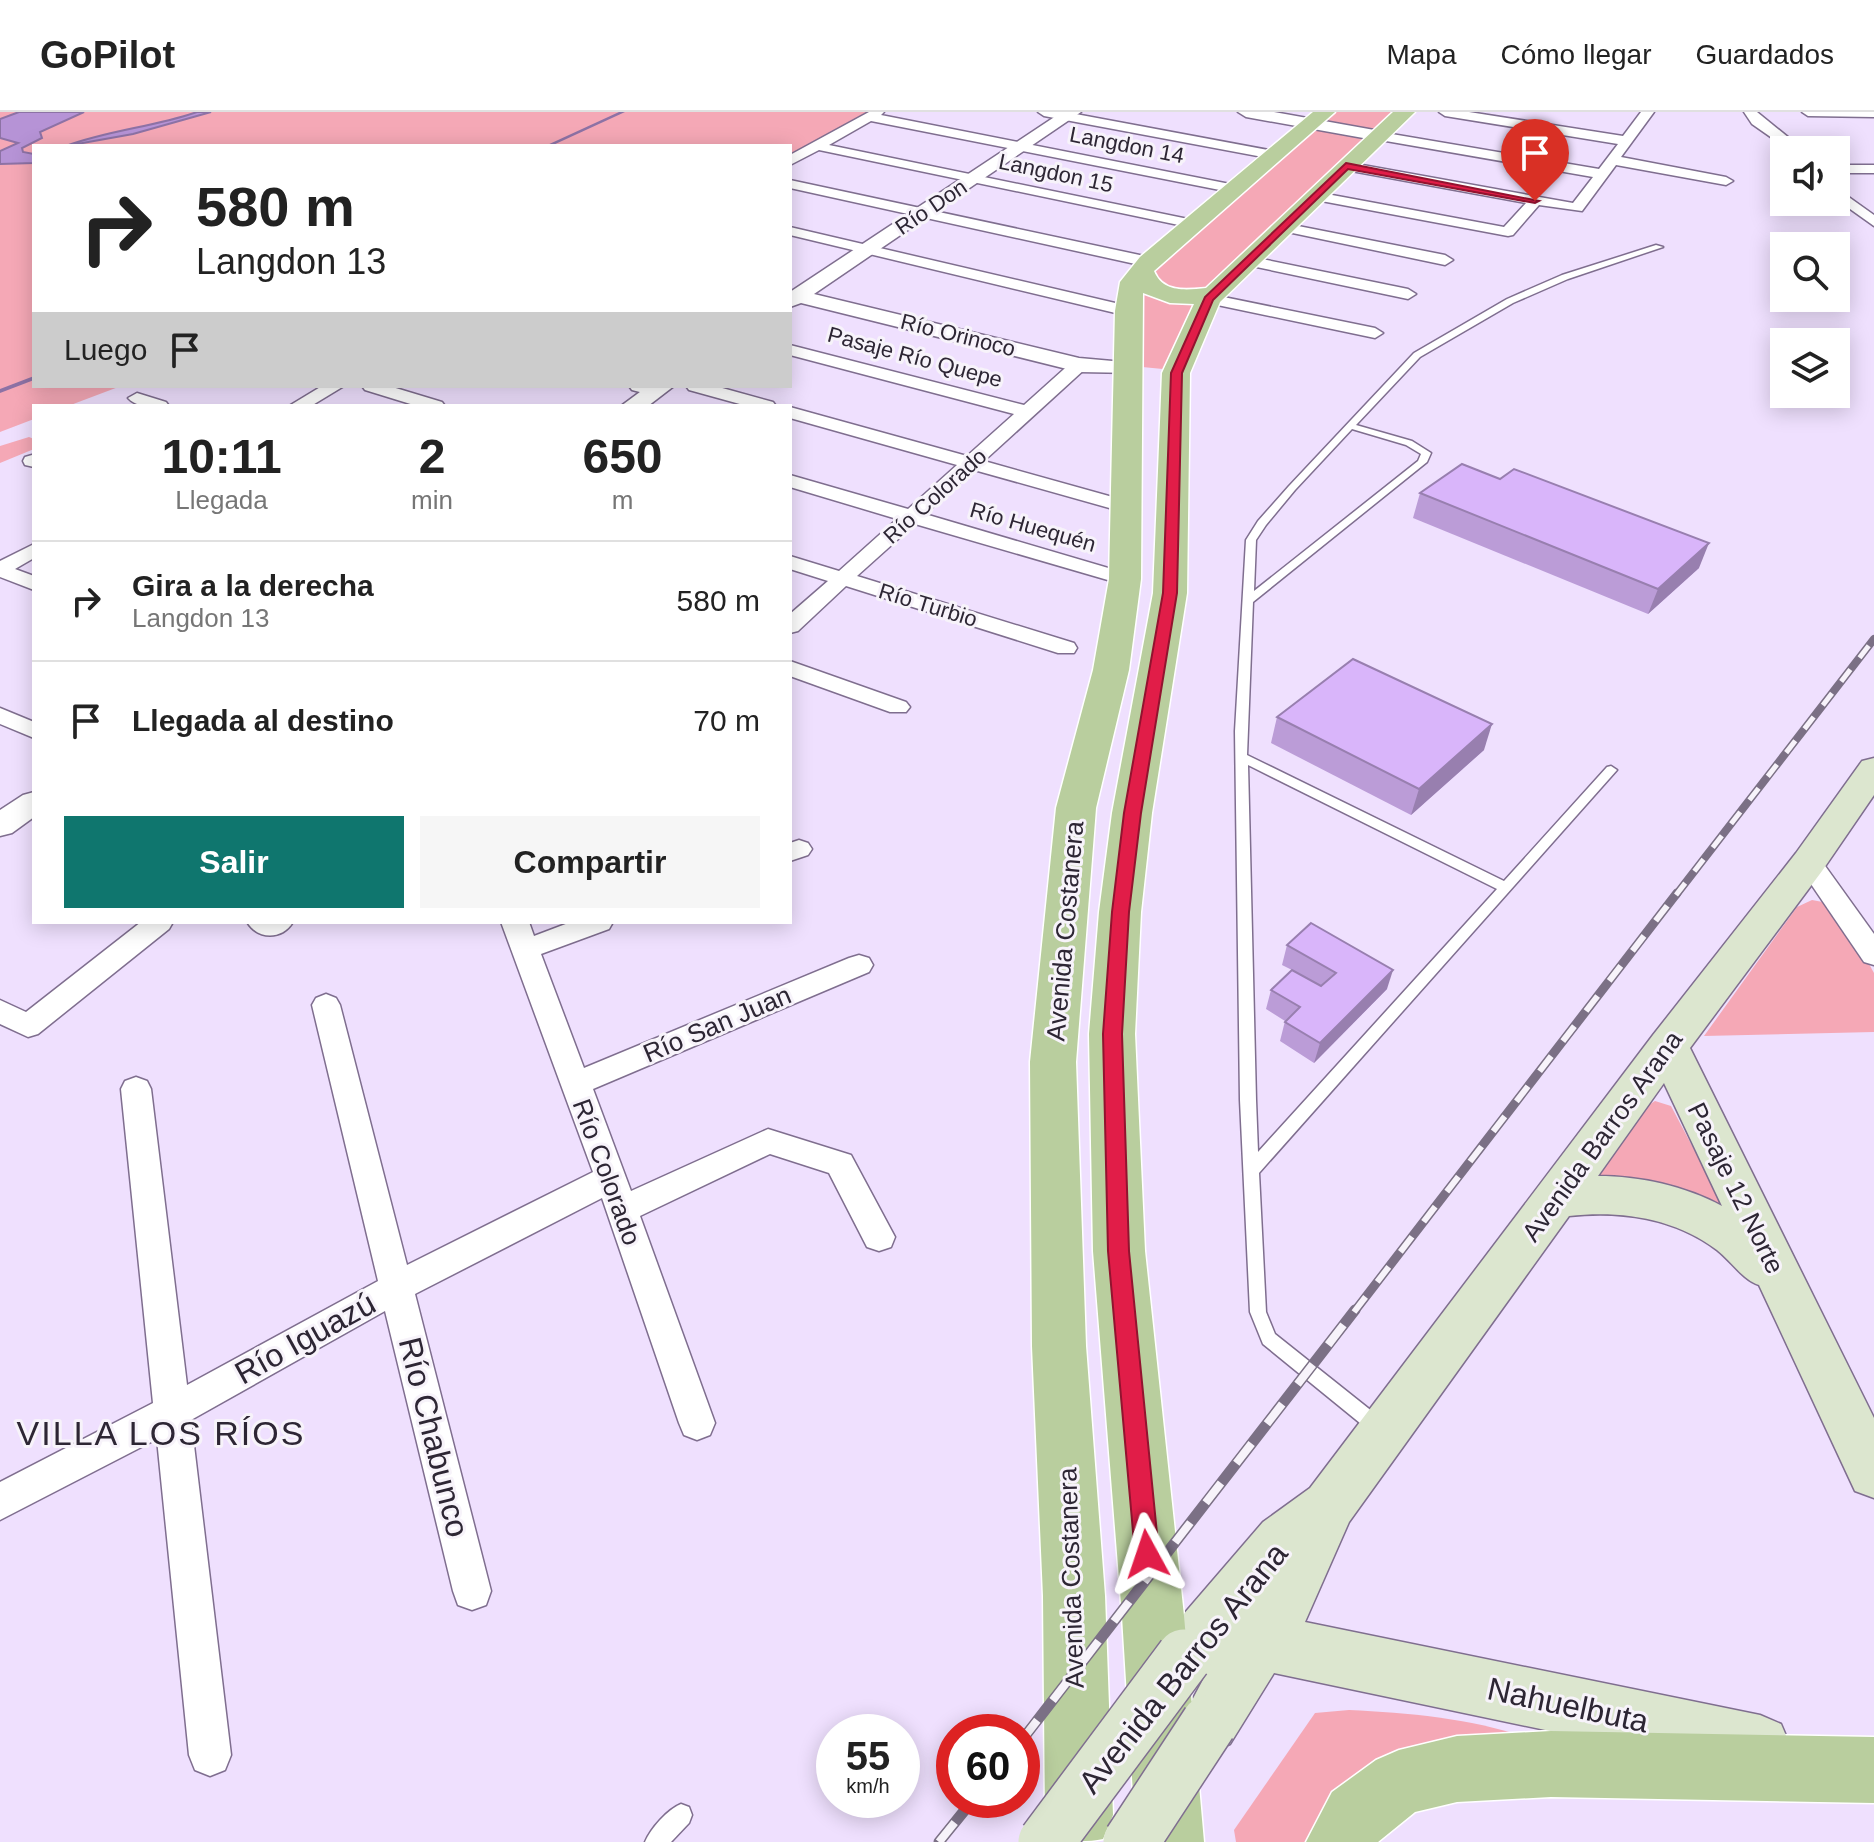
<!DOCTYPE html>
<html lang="es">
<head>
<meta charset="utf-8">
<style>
	:root { --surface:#fff; --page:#f6f6f6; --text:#222; --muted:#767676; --line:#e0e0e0; --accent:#0f766e }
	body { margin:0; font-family:Arial,sans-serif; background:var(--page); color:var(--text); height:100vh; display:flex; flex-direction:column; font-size:30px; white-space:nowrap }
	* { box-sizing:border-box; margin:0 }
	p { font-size:26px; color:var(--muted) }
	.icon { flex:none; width:44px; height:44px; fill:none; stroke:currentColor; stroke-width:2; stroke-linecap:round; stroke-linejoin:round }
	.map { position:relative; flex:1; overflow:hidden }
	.sheet { position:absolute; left:32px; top:292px; width:760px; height:520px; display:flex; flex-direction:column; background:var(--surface); border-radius:0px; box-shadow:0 4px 20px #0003 }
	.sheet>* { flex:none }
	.banner { position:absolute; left:32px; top:32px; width:760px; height:244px; border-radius:0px; box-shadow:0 4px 20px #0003; background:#fff; color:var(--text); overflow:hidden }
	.buttons { position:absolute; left:1770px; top:24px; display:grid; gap:16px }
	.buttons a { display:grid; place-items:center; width:80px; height:80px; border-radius:0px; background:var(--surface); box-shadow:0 4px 20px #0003; font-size:40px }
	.speed { position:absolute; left:816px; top:1602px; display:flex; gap:16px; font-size:40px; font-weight:700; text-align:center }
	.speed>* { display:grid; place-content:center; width:104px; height:104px; border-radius:50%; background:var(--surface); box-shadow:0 4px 20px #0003; line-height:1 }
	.speed small { font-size:20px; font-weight:400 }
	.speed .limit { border:12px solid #d22; background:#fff; color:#111 }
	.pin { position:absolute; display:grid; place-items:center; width:68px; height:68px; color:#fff; margin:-82px -34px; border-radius:50% 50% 50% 0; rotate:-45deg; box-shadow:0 0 8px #0007 }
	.pin .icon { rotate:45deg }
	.me { position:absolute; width:88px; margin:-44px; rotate:355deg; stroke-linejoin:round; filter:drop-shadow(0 0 6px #0008) }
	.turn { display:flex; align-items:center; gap:28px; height:168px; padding:0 32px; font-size:36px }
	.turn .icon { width:104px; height:104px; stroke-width:2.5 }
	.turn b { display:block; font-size:56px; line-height:68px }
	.then { display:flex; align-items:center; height:76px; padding:0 32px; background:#0003; gap:16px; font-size:30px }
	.eta { display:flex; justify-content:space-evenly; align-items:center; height:136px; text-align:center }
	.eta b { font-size:48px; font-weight:600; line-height:56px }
	.primary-button { display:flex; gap:16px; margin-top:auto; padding:16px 32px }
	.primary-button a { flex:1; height:92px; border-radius:0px; background:var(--accent); color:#fff; font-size:32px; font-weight:600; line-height:92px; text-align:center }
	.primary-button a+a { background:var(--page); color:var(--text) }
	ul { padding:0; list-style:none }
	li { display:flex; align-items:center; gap:24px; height:120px; padding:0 32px; border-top:2px solid var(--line) }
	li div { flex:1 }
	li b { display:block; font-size:30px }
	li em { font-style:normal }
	header { display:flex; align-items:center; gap:48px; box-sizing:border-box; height:112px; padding:0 40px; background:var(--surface); border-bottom:2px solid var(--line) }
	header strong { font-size:38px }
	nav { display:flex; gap:44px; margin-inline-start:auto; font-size:28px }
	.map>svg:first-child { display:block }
	.green { fill:#f5a8b6 }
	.water { fill:#b693d6; stroke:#8d72a5; stroke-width:2 }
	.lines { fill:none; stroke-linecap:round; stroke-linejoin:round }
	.stream { fill:#8d72a5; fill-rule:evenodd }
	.service-casing { stroke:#7f6e8f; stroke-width:3 }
	.minor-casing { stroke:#7f6e8f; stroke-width:3 }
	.tertiary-casing { stroke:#7f6e8f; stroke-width:3 }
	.secondary-casing { stroke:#7f6e8f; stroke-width:3 }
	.primary-casing { stroke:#fff; stroke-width:3 }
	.service { fill:#fff; fill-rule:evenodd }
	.minor { fill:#fff; fill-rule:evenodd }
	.tertiary { fill:#fff; fill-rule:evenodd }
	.secondary { fill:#dce6cf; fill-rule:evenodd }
	.primary { fill:#b9ce9e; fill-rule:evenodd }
	.rail-far2-casing { stroke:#7b7085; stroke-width:8 }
	.rail-far1-casing { stroke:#7b7085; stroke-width:9 }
	.rail-casing { stroke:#7b7085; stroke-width:11 }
	.rail-far2 { stroke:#f7f3fa; stroke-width:5; stroke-dasharray:15; stroke-linecap:butt }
	.rail-far1 { stroke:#f7f3fa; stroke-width:6; stroke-dasharray:19; stroke-linecap:butt }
	.rail { stroke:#f7f3fa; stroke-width:8; stroke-dasharray:25; stroke-linecap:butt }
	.secondary-bridge-casing { stroke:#7f6e8f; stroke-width:58; stroke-linecap:butt }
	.secondary-bridge { stroke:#dce6cf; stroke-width:55 }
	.wall { fill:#bb9cd7 }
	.shaded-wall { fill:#987faf }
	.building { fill:#d9b5fa; stroke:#987faf; stroke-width:2 }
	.route { fill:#e11d48; stroke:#92132f; stroke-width:2 }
	.labels { text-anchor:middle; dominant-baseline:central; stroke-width:6; stroke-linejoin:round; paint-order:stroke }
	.far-street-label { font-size:22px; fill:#2d2634; stroke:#f7f3fa }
	.street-label { font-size:26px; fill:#2d2634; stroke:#f7f3fa }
	.near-street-label { font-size:32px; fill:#2d2634; stroke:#f7f3fa }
	.near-neighbourhood-label { font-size:34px; letter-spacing:2px; fill:#2d2634; stroke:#f7f3fa }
</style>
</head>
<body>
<header>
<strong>GoPilot</strong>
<nav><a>Mapa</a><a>Cómo llegar</a><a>Guardados</a></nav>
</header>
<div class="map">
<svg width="1874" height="1730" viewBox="0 0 1874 1730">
	<rect width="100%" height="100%" fill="#efe0fe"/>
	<g class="green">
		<path d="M0,0h872l-82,44v-10h-756v240h87l-53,20h-34v13l-34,13z"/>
		<path d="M1329,0h71l-195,186 -32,72 -41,-4 5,-84z"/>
		<path d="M29,325l5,2v10l-34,14v-17z"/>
		<path d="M1812,788l16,3 11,7 35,63v59l-170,4 93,-129z"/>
		<path d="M1655,989l16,5 55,104 -133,-28 51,-74z"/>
		<path d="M1349,1598c64,3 130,9 190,32l-215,100h-88l-2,-12 81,-117z"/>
	</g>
	<g class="water">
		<path d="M19,0h65l-44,20 2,6 -20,10 1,4 11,2v9l-34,1v-13l18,-8 -18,-5v-19z"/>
		<path d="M197,0h14l-78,22 -67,12c43,-16 88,-19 131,-34z"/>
	</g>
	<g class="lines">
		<g class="stream">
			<path d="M619,0h6l-74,34h-6z"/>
			<path d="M34,264v4l-34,13v-4z"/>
		</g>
		<defs>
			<g id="service">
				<path d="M1656,133l7,2 -95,32 -55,24 -93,54 -64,68 56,16 19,12 -4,9 -174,140 -6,153 257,126 103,-114 4,-1 6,4 -358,403 7,139 9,22 108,86 3,6 -3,6 -6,2 -6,-2 -108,-88 -13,-32 -10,-212 -5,-369 11,-191 12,-19 31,-35 125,-133 93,-54 55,-24zM1352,317l54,16 15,9 -3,7 -164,130 2,-51 10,-15 29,-35zM1248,653l249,124 -239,263 -2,-52z"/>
				<path d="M681,1692l8,3 3,8 -3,8 -18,19h-26c6,-14 22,-32 36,-38z"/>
			</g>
			<g id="minor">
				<path d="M869,0h15l-3,3 354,70 7,4 -7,4 -364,-72 -42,24 364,75 7,4 -7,4 -374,-78 -29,15v-10z"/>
				<path d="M1038,0h27l209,39 7,4 -7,4 -230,-43z"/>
				<path d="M1439,0h30l154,24 18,-24h13l-33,45 105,20 7,4 -7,4 -110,-20 -34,46 -43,-6 -26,30 -5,1 -192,-36 -7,-4 7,-4 188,35 22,-24 -180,-33 -7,-4 7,-4 227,41 20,-26 -213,-37 -7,-4 7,-4 219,37 19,-25 -173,-28z"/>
				<path d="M1744,0h13l37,30 -12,3 -30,-21z"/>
				<path d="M1802,0h72v5l-66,-1z"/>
				<rect x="1836" y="53" width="38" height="8"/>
				<path d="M790,68l359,77 8,5 -8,5 -359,-79z"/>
				<path d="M1836,76l38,27v11l-38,-27z"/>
				<path d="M1283,111l162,32 8,5 -8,5 -167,-35 -2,-3z"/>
				<path d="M790,115l338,79 8,5 -8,5 -338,-81z"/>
				<path d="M1247,144l161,33 8,5 -8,5 -166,-35v-6z"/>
				<path d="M1209,182l166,34 8,5 -8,5 -172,-36 -2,-3z"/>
				<path d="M790,233l234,60 49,-44h12l3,4 -3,4 -101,92 150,42 3,4 -3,4h-14l-146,-41 -49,44 207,61 3,4 -3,4h-14l-203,-59 -58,52 217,67 3,5 -3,5h-16l-212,-67 -48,45 -8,2v-19l38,-33 -38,-12v-13l49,15 58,-52 -107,-32v-12l118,34 49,-44 -167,-47v-11l177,49 47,-42 -224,-59z"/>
				<path d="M322,274h22l-33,20h-22z"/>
				<path d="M362,274h27l53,16 3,4h-28l-52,-16z"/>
				<path d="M629,274h28l7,5 -9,5 -23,-6z"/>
				<path d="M686,274h29l58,16 3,4h-29l-58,-16z"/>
				<path d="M137,281l29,9 3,4c-14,0 -31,3 -41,-8z"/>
				<path d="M32,343l2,12 -9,-2 -2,-4 2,-4z"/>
				<path d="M34,432v14l-19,11 19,7v14l-34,-13v-16z"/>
				<path d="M790,549l116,41 4,5 -4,5h-16l-100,-36z"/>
				<path d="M0,596l34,14v16l-34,-14z"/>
				<path d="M799,728l9,3 4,6 -4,6 -18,6v-18z"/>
				<path d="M1809,741l9,3 56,78v31l-10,-3 -68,-100 4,-6z"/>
				<path d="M141,810h32l-4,7 -131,105 -10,3 -28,-13v-24l26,12z"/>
				<path d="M247,810h46c-11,18 -35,18 -46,0z"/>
				<path d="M501,810h28l5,14 37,-14h42l-4,7 -68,25 43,114 265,-110 10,-3 10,3 4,7 -4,7 -276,117 38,102 137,-62 83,26 44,82 -4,10 -12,4 -12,-4 -38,-74 -59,-19 -130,62 75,207 -5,12 -13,5 -13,-5 -5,-12 -77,-225 -187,96 76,297 -5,14 -14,5 -14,-5 -5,-14 -68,-280 -194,109 40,335 -6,15 -15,6 -15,-6 -6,-15 -32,-316 -157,81v-38l153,-79 -32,-314 4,-8 11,-4 11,4 4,8 36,296 191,-104 -66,-276 4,-7 10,-4 10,4 4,7 67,260 186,-93z"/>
			</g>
			<g id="tertiary">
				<path d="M1062,0h19l-267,182 265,64 56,5 3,5 -3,5 -56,-1 -278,-69 -11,4v-15z"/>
				<path d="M1238,0h36l106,19 8,5 -8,5 -134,-24z"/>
				<path d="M648,274h26l-26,20h-27z"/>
				<path d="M34,680v25l-22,16 -12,3v-26l23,-15z"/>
			</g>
			<path id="secondary" d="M1874,646v37l-52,76 -132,177 184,370v80l-19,-7 -96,-206c-16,-5 -28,-24 -42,-35 -42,-32 -97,-40 -148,-34l-220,306 -44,100 455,93 21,9 9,21 -9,21 -21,9 -486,-102 -44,71 -21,8 -21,-8 -8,-21 25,-47 -21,10 -20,-9 -9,-20 9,-20 99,-115 47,-34 343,-453 143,-182 66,-92zM1664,971l58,123c-37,-20 -82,-30 -124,-30z"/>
			<g id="primary">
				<path d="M1313,0h22l-181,159c9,22 32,19 52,17l187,-176h22l-195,190 -30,71 -3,220 -35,220 -11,99 -6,122 10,217 39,365 20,226h-68l-14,-226 -29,-365 -4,-217 10,-122 13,-99 41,-220 9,-220 32,-69 -24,-1 -27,-10 -2,286 -12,91 -33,138 -20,254 10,284 19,250 8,219 -10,24c-14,3 -34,3 -48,0l-10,-24 -2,-219 -11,-250 -2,-284 26,-254 37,-138 16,-91 6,-268 5,-29 20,-25z"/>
				<path d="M1551,1619l323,6v66l-323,-6 -94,5 -42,10 -37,30h-72l26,-50 44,-32 23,-10 58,-14z"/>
			</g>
		</defs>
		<use href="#service" class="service-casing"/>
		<use href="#minor" class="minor-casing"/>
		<use href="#tertiary" class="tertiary-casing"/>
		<use href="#secondary" class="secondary-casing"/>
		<use href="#primary" class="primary-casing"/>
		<use href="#service" class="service"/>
		<use href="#minor" class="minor"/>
		<use href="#tertiary" class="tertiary"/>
		<use href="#secondary" class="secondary"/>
		<use href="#primary" class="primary"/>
		<defs>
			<path id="rail-far2" d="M1676,783l198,-256"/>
			<path id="rail-far1" d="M1354,1200l323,-419"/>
			<g id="rail">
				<path d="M1022,1628l333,-430"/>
				<path d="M939,1730l34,-42"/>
			</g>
		</defs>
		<use href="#rail-far2" class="rail-far2-casing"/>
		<use href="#rail-far1" class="rail-far1-casing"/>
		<use href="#rail" class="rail-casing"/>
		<use href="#rail-far2" class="rail-far2"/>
		<use href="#rail-far1" class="rail-far1"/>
		<use href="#rail" class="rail"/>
		<defs>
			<g id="secondary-bridge">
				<path d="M1046,1730l138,-185"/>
				<path d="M1131,1730l78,-119"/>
			</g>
		</defs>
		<use href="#secondary-bridge" class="secondary-bridge-casing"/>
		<use href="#secondary-bridge" class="secondary-bridge"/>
	</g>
	<g class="wall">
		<path d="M1420,381l279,75 -51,46 -235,-96z"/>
		<path d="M1277,605l207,33 -73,65 -140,-72z"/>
		<path d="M1287,833l100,44 -73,74 -34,-22 5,-20 -19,-12 5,-19 21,-20 -10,-5z"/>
	</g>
	<g class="shaded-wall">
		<path d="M1709,431l-10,25 -51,46 10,-25z"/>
		<path d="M1492,612l-8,26 -73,65 8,-26z"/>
		<path d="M1393,858l-6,19 -73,74 6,-20z"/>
	</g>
	<g class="building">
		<path d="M1462,352l38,15 14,-10 195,74 -51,46 -238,-96z"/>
		<path d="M1353,547l139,65 -73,65 -142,-72z"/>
		<path d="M1311,811l82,47 -73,73 -35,-21 15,-15 -29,-17 21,-20 29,16 15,-13 -49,-28z"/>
	</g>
	<path class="route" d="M1346,51l193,38 -4,2 -187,-34 -135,131 -31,73 -5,220 -36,220 -12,99 -7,122 7,217 30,303 -3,9 -9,3 -9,-3 -3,-9 -27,-303 -5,-217 9,-122 12,-99 39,-220 8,-220 34,-76z"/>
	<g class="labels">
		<g class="far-street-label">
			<text transform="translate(1127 33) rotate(11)">Langdon 14</text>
			<text transform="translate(1056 61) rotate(12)">Langdon 15</text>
			<text transform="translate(931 95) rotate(-34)">Río Don</text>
			<text transform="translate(958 223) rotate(14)">Río Orinoco</text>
			<text transform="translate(915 245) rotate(15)">Pasaje Río Quepe</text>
			<text transform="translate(935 384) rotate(-42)">Río Colorado</text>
			<text transform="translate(1033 415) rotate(16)">Río Huequén</text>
			<text transform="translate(928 493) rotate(17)">Río Turbio</text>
		</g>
		<g class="street-label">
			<text transform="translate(1065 819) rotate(-85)">Avenida Costanera</text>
			<text transform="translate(717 912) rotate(-23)">Río San Juan</text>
			<text transform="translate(1602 1024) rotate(-54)">Avenida Barros Arana</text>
			<text transform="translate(607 1060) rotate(70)">Río Colorado</text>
			<text transform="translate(1736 1076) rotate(64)">Pasaje 12 Norte</text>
			<text transform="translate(1071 1466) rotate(-92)">Avenida Costanera</text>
		</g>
		<g class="near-street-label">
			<text transform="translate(305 1226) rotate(-29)">Río Iguazú</text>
			<text transform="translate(434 1325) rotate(76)">Río Chabunco</text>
			<text transform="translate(1183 1556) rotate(-51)">Avenida Barros Arana</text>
			<text transform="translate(1568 1593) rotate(12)">Nahuelbuta</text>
		</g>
		<g class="near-neighbourhood-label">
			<text x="161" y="1321">VILLA LOS RÍOS</text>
		</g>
	</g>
</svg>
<div class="buttons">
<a><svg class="icon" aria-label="sound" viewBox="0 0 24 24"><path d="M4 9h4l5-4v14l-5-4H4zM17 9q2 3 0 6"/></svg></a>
<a><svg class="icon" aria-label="search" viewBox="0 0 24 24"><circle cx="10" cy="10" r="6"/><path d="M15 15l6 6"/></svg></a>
<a><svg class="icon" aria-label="layers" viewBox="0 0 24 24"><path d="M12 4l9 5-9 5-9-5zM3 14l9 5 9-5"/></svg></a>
</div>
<div class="speed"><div>55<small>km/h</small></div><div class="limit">60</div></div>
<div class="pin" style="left:1535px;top:89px;background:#d93025"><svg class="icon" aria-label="arrive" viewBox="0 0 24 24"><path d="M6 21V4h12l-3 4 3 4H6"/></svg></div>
<svg class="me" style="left:1147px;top:1442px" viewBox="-20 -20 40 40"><path d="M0-17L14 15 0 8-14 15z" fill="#e11d48" stroke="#fff" stroke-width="4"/></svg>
<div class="banner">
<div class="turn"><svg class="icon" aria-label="right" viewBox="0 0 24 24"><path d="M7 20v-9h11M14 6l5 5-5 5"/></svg><div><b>580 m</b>Langdon 13</div></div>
<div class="then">Luego<svg class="icon" aria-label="arrive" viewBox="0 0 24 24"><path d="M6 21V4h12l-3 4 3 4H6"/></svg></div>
</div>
<section class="sheet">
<div class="eta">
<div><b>10:11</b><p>Llegada</p></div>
<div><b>2</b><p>min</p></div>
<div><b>650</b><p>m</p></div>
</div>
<ul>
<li><svg class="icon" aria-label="right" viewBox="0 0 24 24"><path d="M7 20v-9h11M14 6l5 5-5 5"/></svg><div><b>Gira a la derecha</b><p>Langdon 13</p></div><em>580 m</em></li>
<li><svg class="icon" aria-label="arrive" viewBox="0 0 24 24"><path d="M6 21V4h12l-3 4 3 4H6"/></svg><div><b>Llegada al destino</b></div><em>70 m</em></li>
</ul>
<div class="primary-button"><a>Salir</a><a>Compartir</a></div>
</section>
</div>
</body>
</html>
